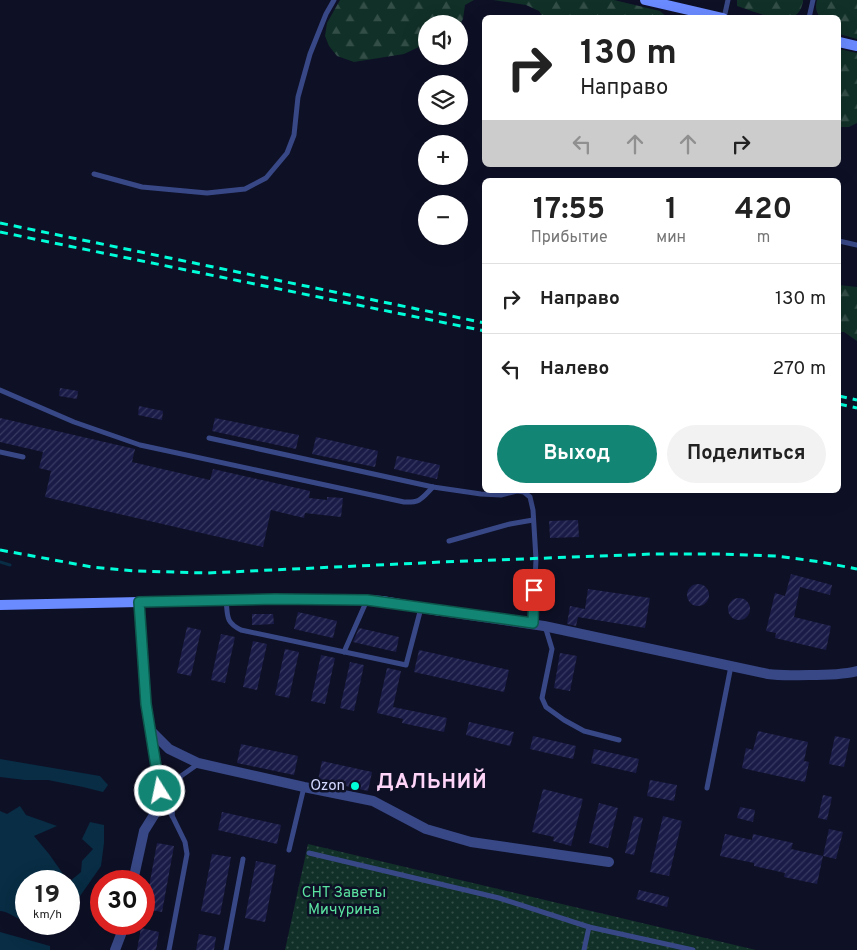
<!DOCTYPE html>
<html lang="ru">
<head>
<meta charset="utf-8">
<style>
	:root { --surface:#fff; --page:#f2f2f2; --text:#222; --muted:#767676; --line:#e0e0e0; --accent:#138574 }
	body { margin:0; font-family:Overpass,sans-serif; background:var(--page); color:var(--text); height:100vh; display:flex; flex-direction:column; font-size:19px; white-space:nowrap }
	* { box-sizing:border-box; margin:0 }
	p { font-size:16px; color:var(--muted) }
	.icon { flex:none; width:28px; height:28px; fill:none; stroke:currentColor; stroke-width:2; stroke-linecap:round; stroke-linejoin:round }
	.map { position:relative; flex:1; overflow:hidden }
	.sheet { position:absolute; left:482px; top:178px; width:359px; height:315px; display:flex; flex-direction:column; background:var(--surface); border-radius:8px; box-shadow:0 5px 20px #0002 }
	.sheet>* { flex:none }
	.hud { position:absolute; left:482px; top:15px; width:359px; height:152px; border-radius:8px; box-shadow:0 5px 20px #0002; background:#fff; color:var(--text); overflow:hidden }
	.buttons { position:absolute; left:418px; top:15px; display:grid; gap:10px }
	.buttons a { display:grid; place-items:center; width:50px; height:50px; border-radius:50%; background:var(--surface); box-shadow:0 5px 20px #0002; font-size:25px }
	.speed { position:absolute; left:15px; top:870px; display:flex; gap:10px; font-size:25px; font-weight:700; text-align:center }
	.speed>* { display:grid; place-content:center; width:65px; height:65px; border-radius:50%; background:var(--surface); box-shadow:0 5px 20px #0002; line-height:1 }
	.speed small { font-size:12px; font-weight:400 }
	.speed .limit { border:8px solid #d22; background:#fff; color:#111 }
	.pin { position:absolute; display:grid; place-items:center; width:42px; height:42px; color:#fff; margin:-21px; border-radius:10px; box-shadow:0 2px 8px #0006 }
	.me { position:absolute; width:55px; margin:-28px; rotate:350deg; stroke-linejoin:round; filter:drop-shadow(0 0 4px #0008) }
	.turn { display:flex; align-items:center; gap:18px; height:105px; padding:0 15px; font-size:22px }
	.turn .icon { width:65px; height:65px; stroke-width:2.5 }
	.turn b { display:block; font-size:35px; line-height:42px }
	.lanes { display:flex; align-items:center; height:48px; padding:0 15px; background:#0003; justify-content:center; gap:25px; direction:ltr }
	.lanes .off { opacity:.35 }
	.eta { display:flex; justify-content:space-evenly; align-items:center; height:85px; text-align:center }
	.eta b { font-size:30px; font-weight:700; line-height:35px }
	.action { display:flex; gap:10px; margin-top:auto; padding:10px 15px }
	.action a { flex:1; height:58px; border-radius:30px; background:var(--accent); color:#fff; font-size:20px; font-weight:700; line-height:58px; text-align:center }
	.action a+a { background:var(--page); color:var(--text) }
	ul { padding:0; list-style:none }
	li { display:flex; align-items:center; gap:15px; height:70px; padding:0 15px; border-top:1px solid var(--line) }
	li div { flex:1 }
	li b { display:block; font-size:19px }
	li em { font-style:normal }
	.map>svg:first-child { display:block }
	.forest { fill:url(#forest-firs) }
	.park { fill:url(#park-dots) }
	.water { fill:#082d44 }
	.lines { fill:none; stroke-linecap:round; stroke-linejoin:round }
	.stream { stroke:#082d44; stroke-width:3 }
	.building { fill:url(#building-hatch) }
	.lane { stroke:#384886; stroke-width:5 }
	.street { stroke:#384886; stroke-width:10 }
	.secondary { stroke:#6a8aff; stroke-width:10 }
	.rail { stroke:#00fed9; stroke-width:3; stroke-dasharray:8 6; stroke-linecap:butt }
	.route-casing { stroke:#0c564b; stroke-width:12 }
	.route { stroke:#138574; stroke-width:9 }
	.poi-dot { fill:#00fed9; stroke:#0e1026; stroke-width:2 }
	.labels { text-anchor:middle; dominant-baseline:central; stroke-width:5; stroke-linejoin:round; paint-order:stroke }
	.poi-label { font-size:15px; fill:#d3d8ff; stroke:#0e1026; text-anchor:end }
	.park-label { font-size:15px; fill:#5be3a0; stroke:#0e1026 }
	.district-label { font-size:20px; font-weight:bold; letter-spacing:1px; fill:#ffd5fa; stroke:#0e1026 }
</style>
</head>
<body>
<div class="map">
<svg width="857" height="950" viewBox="0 0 857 950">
	<defs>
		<pattern id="forest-firs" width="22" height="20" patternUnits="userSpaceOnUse" patternTransform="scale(1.25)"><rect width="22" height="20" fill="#113027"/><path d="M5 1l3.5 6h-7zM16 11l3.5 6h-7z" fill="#334d47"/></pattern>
		<pattern id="park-dots" width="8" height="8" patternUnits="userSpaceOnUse" patternTransform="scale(1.25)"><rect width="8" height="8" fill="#113027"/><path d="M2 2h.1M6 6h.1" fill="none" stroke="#334d47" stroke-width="1.8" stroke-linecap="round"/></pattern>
		<pattern id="building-hatch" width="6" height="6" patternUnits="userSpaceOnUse" patternTransform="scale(1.25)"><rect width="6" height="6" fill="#1a1b47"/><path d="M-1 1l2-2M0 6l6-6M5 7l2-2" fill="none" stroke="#3a3b63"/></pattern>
	</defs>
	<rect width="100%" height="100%" fill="#0e1026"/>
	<g class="forest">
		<path d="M340,0h134l-9,5 -2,14 -4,7v-2h-33v23h-7l-15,7 -50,8 -17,-6 -8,-10 -4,-10 2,-13z"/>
		<path d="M493,0h121l46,11 7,6h-124l-4,-6 -13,-6z"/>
		<path d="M737,0h66v2c-1,3 -2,8 -5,11 -11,13 -48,-3 -61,-7z"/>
		<path d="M817,0h40v39l-18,-5v-16l-19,-1c-4,-5 -5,-10 -3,-17z"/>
		<path d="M839,49l18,4v70l-8,4h-10z"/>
		<path d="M839,285l18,2v54l-13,-9h-5z"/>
	</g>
	<path class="park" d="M308,844l448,106h-471z"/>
	<g class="water">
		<path d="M0,759l100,17 8,9 -5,7 -20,-5 -35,-7h-23l-25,-3z"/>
		<path d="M20,806l6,9 31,11 -23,10 15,18 19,27h-42v40c-9,-1 -17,-10 -26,-10v-100l7,3z"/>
		<path d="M90,822l14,3v18l-3,23 -30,43 -2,1v-28l12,-10 1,-11 11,-12 -11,-10z"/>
		<path d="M0,932l50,14v4h-50z"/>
	</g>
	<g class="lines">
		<path class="stream" d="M0,562l10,3"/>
	</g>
	<g class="building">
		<path d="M60,388l18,3 -1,8 -18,-3z"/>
		<path d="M139,406l24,5 -1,9 -24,-5z"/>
		<path d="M0,418l135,31 -3,13 78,18 3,-11 97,22 -1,7 18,2v-3l16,1 -2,19 -36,-4 -1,5 -33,-8 -8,37 -218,-50 6,-26 -12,-3 4,-16 -43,-10z"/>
		<path d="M215,418l84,17 -3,14 -84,-18z"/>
		<path d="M316,437l62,14 -3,16 -63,-13z"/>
		<path d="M397,456l43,9 -3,14 -43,-10z"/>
		<path d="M578,520l1,17 -29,1 -1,-17z"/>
		<path d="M791,574l41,11 -2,10 -30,-8 -6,30 37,9 -5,24 -51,-12 1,-5 -10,-2 9,-38 10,3z"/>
		<circle cx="698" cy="595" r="11"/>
		<path d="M588,589l62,9 -5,30 -67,-11 -2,9 -9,-2 3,-18 15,3z"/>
		<circle cx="739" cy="609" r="11"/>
		<path d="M298,612l39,9 -4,17 -39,-9z"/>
		<path d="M252,614h21l1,10 -22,1z"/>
		<path d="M187,627l14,3 -10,46 -14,-3z"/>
		<path d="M359,628l40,9 -3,15 -43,-10z"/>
		<path d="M221,634l14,3 -10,46 -14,-3z"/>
		<path d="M253,641l14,3 -10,46 -14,-3z"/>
		<path d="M285,649l14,3 -10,46 -14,-3z"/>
		<path d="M419,650l90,20 -5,22 -90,-20z"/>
		<path d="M560,653l17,3 -7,35 -16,-3z"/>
		<path d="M321,655l14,3 -10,46 -14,-3z"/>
		<path d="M350,662l14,3 -10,46 -14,-3z"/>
		<path d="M387,668l14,3 -8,36 54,11 -3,14 -42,-9 1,-4 -26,-6z"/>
		<path d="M469,722l45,10 -4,14 -44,-11z"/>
		<path d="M758,731l50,11 -4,19 5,1 -4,20 -63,-14 4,-20 7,2z"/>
		<path d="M533,736l43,10 -3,13 -43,-10z"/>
		<path d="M835,736l15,3 -6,28 -15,-3z"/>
		<path d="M241,744l57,12 -4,19 -57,-12z"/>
		<path d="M594,749l45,10 -3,14 -45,-10z"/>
		<path d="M322,761l50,11 -4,19 -50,-11z"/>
		<path d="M650,780l27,5 -3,16 -27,-5z"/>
		<path d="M543,789l40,10 -12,47 -18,-5 1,-4 -22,-5z"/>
		<path d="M823,795l9,2 -5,23 -9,-2z"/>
		<path d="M599,803l19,5 -10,40 -19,-5z"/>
		<path d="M740,807l15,3 -2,12 -16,-4z"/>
		<path d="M222,812l59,13 -4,19 -59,-14z"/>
		<path d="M634,816l9,2 -9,37 -9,-2z"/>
		<path d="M663,816l19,5 -13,55 -19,-4z"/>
		<path d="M829,829l14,3 -7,27 -13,-3z"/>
		<path d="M725,834l27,6 1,-6 40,9 -2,6 32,7 -6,28 -33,-7 1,-4 -31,-7v-3l-34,-7z"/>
		<path d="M157,843l17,3 -12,66 -17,-3z"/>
		<path d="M212,854l19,3 -11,58 -19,-4z"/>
		<path d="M256,861l20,4 -11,57 -20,-4z"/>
		<path d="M639,890l30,7 -2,10 -31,-8z"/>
		<path d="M141,928l18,4 -3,18h-19z"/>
		<path d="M199,934l17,3 -2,13h-18z"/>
	</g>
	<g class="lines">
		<g class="lane">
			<path d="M724,18l4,-18"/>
			<path d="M809,18l4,-18"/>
			<path d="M94,174l48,13 65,6 38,-4 21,-11 21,-25 7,-18 4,-38 12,-43 16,-40 8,-14"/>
			<path d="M839,241l18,4"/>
			<path d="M0,390l74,32 66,23 264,57c17,1 18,-4 29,-15"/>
			<path d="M209,438l224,49 48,7 20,1 16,-4 7,1 6,5 3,13 3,49 -3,64"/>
			<path d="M0,452l23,5"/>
			<path d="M449,541l61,-17 23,-4"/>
			<path d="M226,600c2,16 -1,22 15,30l165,35 15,-57"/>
			<path d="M545,626l7,23 -10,49 4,9 18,13 20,11 35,9"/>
			<path d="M344,652l23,-52"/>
			<path d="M707,788l24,-122"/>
			<path d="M162,795l23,47 2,12 -18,96"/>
			<path d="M172,816l2,-21 7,-19 17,-12"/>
			<path d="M289,850l15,-63"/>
			<path d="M309,853l190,45 90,29 104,23"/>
			<path d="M226,950l17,-91"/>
			<path d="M584,950l5,-23"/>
		</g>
		<g class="street">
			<path d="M441,611l103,15 224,48c14,2 27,1 41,1 16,0 32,0 48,-4"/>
			<path d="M150,730l19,19 29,14 106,24 69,14 53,28 45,13 138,20"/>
			<path d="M133,881l11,-50 10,-16 5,-13 1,-11 -14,-88 -7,-101"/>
			<path d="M115,950l10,-26"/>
		</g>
		<g class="secondary">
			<path d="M645,0l78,18"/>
			<path d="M839,42l18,4"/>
			<path d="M0,605l275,-6 92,1 15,1 59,10"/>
		</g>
		<g class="rail">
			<path d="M0,223l485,100"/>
			<path d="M0,232l485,99"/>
			<path d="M839,396l18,4"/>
			<path d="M839,404l18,4"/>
			<path d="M0,550l92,17 42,4 74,2 234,-11 211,-8h67l57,2 44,6 36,7"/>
		</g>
	</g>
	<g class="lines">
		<defs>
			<path id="route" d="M160,791l-14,-87 -7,-102 136,-3 92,1 166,23 1,-33"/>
		</defs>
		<use href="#route" class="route-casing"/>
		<use href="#route" class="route"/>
	</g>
	<circle class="poi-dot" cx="355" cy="786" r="5"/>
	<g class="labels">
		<g class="poi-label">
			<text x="345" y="786">Ozon</text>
		</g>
		<g class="park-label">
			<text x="344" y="893">СНТ Заветы<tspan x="344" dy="17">Мичурина</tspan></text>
		</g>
		<g class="district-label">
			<text x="432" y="783">ДАЛЬНИЙ</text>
		</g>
	</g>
</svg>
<div class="buttons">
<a><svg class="icon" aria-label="sound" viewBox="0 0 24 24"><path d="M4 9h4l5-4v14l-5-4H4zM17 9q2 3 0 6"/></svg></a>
<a><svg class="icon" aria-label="layers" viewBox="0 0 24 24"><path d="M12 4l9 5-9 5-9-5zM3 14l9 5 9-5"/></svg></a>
<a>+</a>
<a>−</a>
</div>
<div class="speed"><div>19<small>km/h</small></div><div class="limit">30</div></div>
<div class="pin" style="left:534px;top:590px;background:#d93025"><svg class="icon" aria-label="arrive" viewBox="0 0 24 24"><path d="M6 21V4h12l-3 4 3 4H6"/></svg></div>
<svg class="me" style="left:160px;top:791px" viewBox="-20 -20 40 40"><circle r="17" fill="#138574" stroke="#fff" stroke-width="3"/><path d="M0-11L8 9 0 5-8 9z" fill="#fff"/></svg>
<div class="hud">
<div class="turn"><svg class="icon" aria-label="right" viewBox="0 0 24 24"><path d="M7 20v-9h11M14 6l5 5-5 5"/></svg><div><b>130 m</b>Направо</div></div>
<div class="lanes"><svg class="icon off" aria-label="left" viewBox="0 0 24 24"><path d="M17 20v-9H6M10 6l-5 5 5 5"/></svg><svg class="icon off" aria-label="ahead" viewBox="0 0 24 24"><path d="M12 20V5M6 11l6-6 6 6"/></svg><svg class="icon off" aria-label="ahead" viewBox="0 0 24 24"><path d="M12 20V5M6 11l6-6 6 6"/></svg><svg class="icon" aria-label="right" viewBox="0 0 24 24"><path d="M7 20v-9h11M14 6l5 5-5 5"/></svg></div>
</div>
<section class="sheet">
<div class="eta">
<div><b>17:55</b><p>Прибытие</p></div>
<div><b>1</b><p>мин</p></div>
<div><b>420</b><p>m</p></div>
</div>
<ul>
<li><svg class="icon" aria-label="right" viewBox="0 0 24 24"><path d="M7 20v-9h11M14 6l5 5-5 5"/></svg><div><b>Направо</b></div><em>130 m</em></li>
<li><svg class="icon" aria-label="left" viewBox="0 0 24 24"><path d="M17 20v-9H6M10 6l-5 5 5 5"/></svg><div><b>Налево</b></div><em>270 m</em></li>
</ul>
<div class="action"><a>Выход</a><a>Поделиться</a></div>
</section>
</div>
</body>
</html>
